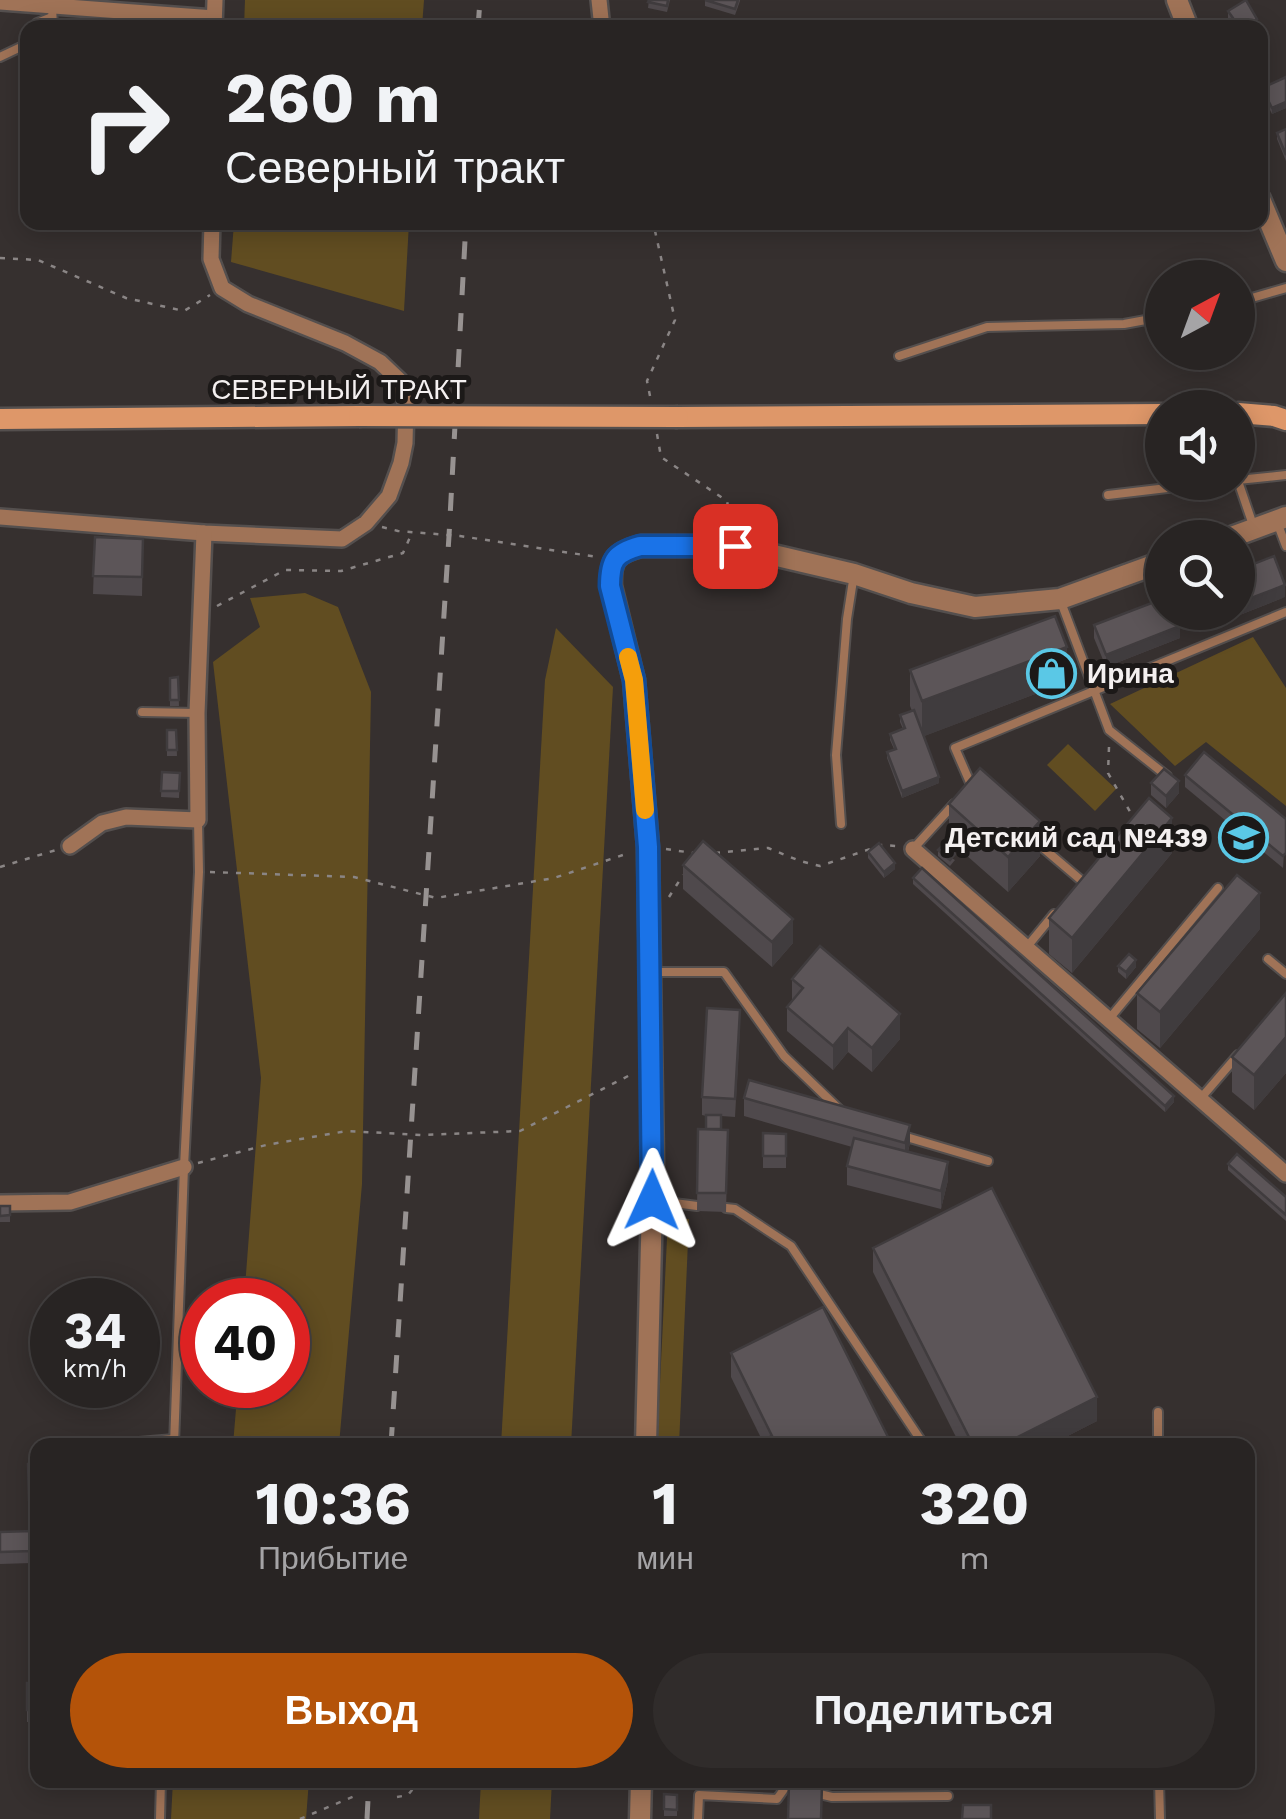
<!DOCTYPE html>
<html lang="ru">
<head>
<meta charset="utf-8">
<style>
	:root { --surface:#282423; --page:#302c2b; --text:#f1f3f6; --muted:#a5a4a6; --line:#444141; --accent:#b45309 }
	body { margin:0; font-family:"Work Sans",sans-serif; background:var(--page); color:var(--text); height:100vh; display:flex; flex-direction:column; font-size:38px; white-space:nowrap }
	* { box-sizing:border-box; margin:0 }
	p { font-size:32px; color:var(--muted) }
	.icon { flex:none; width:55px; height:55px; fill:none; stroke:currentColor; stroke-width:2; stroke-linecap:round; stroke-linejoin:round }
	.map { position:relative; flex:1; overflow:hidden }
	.sheet { position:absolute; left:30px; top:1438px; width:1225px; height:350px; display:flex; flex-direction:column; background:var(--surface); border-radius:20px; box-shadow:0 5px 25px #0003,0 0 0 2px var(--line) }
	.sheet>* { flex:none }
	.top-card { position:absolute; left:20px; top:20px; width:1248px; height:210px; border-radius:20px; box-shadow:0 5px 25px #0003,0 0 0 2px var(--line); background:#282423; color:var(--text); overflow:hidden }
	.needle { width:65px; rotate:41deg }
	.tools { position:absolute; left:1145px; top:260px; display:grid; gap:20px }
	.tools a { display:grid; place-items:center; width:110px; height:110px; border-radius:50%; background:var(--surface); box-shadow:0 5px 25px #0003,0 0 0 2px var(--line); font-size:50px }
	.speed { position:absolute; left:30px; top:1278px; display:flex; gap:20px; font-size:50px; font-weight:700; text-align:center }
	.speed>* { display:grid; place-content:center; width:130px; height:130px; border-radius:50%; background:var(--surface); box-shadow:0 5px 25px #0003,0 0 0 2px var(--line); line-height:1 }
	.speed small { font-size:25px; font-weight:400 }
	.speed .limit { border:15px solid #d22; background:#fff; color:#111 }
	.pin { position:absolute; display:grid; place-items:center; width:85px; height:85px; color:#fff; margin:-42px; border-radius:20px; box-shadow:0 5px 15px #0006 }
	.me { position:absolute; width:110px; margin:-55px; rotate:1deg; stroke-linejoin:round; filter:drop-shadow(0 0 8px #0008) }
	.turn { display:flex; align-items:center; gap:35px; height:210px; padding:0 40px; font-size:45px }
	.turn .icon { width:130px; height:130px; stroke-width:2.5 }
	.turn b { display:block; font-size:70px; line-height:85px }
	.eta { display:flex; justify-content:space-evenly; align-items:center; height:170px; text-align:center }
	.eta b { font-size:60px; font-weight:700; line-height:70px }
	.button { display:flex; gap:20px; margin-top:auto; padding:20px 40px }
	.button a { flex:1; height:115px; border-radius:60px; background:var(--accent); color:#fff; font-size:40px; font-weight:700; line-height:115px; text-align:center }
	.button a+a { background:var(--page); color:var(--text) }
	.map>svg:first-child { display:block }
	.green { fill:#614d21 }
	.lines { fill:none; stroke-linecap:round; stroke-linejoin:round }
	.service-casing { stroke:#544f4e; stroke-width:12 }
	.minor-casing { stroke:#544f4e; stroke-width:20 }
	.tertiary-casing { stroke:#544f4e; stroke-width:25 }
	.secondary-casing { stroke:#544f4e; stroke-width:25 }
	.path { stroke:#8a8585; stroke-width:2.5; stroke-dasharray:5 8; stroke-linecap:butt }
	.service { stroke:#a07357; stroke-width:8 }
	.minor { stroke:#a07357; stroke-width:15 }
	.tertiary { stroke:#a07357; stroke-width:20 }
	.secondary { stroke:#de9769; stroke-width:20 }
	.rail { stroke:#979291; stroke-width:5; stroke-dasharray:18 18; stroke-linecap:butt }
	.secondary-bridge-casing { stroke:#544f4e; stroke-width:25; stroke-linecap:butt }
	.secondary-bridge { stroke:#de9769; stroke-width:20 }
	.wall { fill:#4f494c }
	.shaded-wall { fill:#403c3e }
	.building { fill:#5c5558; stroke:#403c3e; stroke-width:2.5 }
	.route-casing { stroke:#114b97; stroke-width:25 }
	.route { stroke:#1a73e8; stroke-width:18 }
	.slow { stroke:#f59e0b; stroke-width:18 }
	.labels { text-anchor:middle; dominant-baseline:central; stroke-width:10; stroke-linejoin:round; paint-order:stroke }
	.street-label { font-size:28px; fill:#f4f0f0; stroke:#1c1918 }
	.poi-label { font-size:28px; font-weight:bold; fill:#f4f0f0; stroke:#1c1918; text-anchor:start }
</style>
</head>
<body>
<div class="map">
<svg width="1286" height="1819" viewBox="0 0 1286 1819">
	<rect width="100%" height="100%" fill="#36302f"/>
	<g class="green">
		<path d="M245,0h179l-2,27h-178z"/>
		<path d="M234,223h175l-5,88 -173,-49z"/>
		<path d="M305,593l33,14 33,85 -9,492 -23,261h-106l5,-60h50v-85h-44l17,-222 -48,-416 47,-35 -10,-29z"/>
		<path d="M556,628l57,59 -42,758h-70l44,-765z"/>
		<path d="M1253,637l33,51v118l-80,-64 -31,24 -65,-62z"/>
		<path d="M1068,744l48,45 -21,22 -48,-46z"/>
		<path d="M668,1218l21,1 -10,226h-22z"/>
		<path d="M173,1780h136l-3,39h-135z"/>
		<path d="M481,1780h71l-2,39h-71z"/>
	</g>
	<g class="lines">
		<defs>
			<g id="service">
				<path d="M52,6l1,22"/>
				<path d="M35,28l2,-5 15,-6"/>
				<path d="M0,57l23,-11 5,-7"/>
				<path d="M1238,302l48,-14"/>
				<path d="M899,356l88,-29 137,-3 38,-7"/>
				<path d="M1238,480l48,-5"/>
				<path d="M1238,481l16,47"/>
				<path d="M1108,495l110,-13"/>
				<path d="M1277,522l9,24"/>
				<path d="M1061,602l48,128 58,46"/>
				<path d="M142,712l55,1"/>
				<path d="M972,787l-17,-39 331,-136"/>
				<path d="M841,824l-5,-69 11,-136 7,-45"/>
				<path d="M1036,842l46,39"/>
				<path d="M913,849l41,-45"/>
				<path d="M1026,948l28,-34"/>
				<path d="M1268,959l18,15"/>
				<path d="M654,972h70l60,84 56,54"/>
				<path d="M1109,1019l109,-131"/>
				<path d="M1201,1098l37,-43"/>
				<path d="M903,1136l85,25"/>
				<path d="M652,1200l45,6"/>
				<path d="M726,1208l9,1 56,37 133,199"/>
				<path d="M104,1445l70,-6"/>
				<path d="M174,1445l10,-278 15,-295 -1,-52"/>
				<path d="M1158,1445v-33"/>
				<path d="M1159,1780l1,39"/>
				<path d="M815,1793l17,4 116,-1"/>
				<path d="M160,1819l1,-39"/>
				<path d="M698,1819l1,-24 78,4 10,-14v-5"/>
			</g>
			<g id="minor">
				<path d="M599,0l3,28"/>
				<path d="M0,2l214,16"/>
				<path d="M214,28l1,-28"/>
				<path d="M0,517l204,16 138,6 24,-16 23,-27 12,-33 4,-20 1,-41 -6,-21 -20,-19 -35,-19 -97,-39 -26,-16 -11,-29 1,-37"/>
				<path d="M70,846l32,-23 24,-6 72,3 -1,-107 7,-180"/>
				<path d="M913,849l373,325"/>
				<path d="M0,1203l70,-1 114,-35"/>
			</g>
			<g id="tertiary">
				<path d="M1177,0l11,28"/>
				<path d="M1260,199l26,62"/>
				<path d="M1229,538l57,-21"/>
				<path d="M646,1445l7,-283 -5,-315 -14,-167 -23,-94c-1,-26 4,-33 30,-40h94l119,28 57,19 64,14 85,-8 102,-37"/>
				<path d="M640,1819l1,-39"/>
			</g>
			<g id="secondary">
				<path d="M1238,413l36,3 12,4"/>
				<path d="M678,417l484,-3"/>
				<path d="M0,419l359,-3"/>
			</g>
		</defs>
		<use href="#service" class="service-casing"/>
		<use href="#minor" class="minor-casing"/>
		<use href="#tertiary" class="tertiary-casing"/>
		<use href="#secondary" class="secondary-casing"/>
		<g class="path">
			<path d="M0,258l38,2 88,38 58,13 26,-16"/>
			<path d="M650,396l-3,-15 28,-61 -22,-98"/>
			<path d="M657,434l4,23 66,44 5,28"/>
			<path d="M382,527l16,4 62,5 137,21"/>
			<path d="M217,606l68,-36 56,1 62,-18 8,-18"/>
			<path d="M1109,747l-1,26 25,44"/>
			<path d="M666,849l27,4"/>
			<path d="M715,853l53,-5 32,13 20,5 62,-21 14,1"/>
			<path d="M0,867l56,-17"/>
			<path d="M210,872l144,5 82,21 118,-20 75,-25"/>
			<path d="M669,897l14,-22"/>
			<path d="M198,1163l68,-18 81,-14 74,4 99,-4 112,-57"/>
			<path d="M397,1797l11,-2 12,-15"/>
			<path d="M300,1819l57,-24"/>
		</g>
		<use href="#service" class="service"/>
		<use href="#minor" class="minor"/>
		<use href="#tertiary" class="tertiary"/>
		<use href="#secondary" class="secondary"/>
		<g class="rail">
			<path d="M478,28l2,-28"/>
			<path d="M391,1445l58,-909 17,-314"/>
			<path d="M367,1819l2,-39"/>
		</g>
		<defs>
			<path id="secondary-bridge" d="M359,416l319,1"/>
		</defs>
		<use href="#secondary-bridge" class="secondary-bridge-casing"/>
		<use href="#secondary-bridge" class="secondary-bridge"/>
	</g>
	<g class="wall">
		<path d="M649,0h21l-3,12 -19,-4z"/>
		<path d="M705,0h35v1l-5,14 -30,-9z"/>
		<path d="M1228,11l29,17h-26l-3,-5z"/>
		<path d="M1286,77v31l-14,6 -10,-20v-6z"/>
		<path d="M1286,129v32l-9,-22v-6z"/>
		<path d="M95,537l48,2 -1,57 -49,-2z"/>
		<path d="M1285,597l-73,29 -6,-14h32z"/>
		<path d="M1094,625l86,13 -74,29 -12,-29z"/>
		<path d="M910,670l157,12 -143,54 15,47 -37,15 -15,-40v-6l7,-3 -4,-9v-6l13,-5 -3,-7v-7l12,-4 -2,-5z"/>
		<path d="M178,677l1,29h-9v-28z"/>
		<path d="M167,730h9l1,26h-10z"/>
		<path d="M162,772l18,1 -1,25 -18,-1z"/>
		<path d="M1185,775l101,44 -3,49 -98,-81z"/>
		<path d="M1151,783l28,10 -13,15 -15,-13z"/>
		<path d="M949,804l91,52 -32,36 -59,-52z"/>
		<path d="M938,850l17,10 -5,6 -12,-10z"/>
		<path d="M868,852l27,17 -11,9 -16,-20z"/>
		<path d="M1172,853l-100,120 -23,-19v-36z"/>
		<path d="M683,865l110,78 -21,24 -89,-78z"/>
		<path d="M913,878l261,224 -9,10 -252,-228z"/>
		<path d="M1260,929l-100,119 -23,-19v-36z"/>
		<path d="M1118,966l18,1 -10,12 -8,-7z"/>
		<path d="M792,979l108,60 -28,33 -24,-20 -15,18 -46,-39v-24l5,-7z"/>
		<path d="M1286,993v80l-32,37 -22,-18v-35z"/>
		<path d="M740,1028l-5,89 -14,-1v13l7,1 -2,82 -29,-1 1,-82h8v-13l-4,-1v-18z"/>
		<path d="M744,1098l166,45 -2,9 40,28 -7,29 -94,-24v-19l5,-19 -108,-31z"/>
		<path d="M763,1133l23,1v34h-23z"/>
		<path d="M1228,1164l58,33v24l-58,-51z"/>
		<rect x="0" y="1206" width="10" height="16"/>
		<path d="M873,1248l224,173 -47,24h-90l-87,-173z"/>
		<path d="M731,1353l161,92 -130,-5 -31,-63z"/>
		<path d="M28,1464h10v42h-9z"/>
		<path d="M32,1531v32l-32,1v-32z"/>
		<rect x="27" y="1683" width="11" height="39"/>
		<path d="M962,1780h29v6l-29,1z"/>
		<path d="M664,1794l13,1v21h-13z"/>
	</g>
	<g class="shaded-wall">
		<path d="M1257,19v9h-14z"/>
		<path d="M1286,102v6l-14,6v-6z"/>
		<path d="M1285,585v12l-73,29v-12l26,-2v-9z"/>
		<path d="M1180,626v12l-74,29v-12z"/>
		<path d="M1067,647v35l-145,55v-36z"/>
		<path d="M939,777v6l-37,15v-7z"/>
		<path d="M1179,781v12l-13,15v-12z"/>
		<path d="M1172,818v35l-100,120v-35z"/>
		<path d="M1040,821v35l-32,36v-35z"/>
		<path d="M895,863v6l-11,9v-6z"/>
		<path d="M1260,893v36l-100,119v-36z"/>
		<path d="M793,919v24l-21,24v-25z"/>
		<path d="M1136,960v7l-10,12v-7z"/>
		<path d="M900,1014v25l-28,33v-24z"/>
		<path d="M848,1028v24l-15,18v-24z"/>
		<path d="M1286,1037v36l-32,37v-35z"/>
		<path d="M1174,1096v6l-9,10v-6z"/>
		<path d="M910,1125v18l-5,19v-19z"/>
		<path d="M948,1162v18l-7,29v-18z"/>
		<path d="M1097,1397v24l-47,24h-48z"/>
	</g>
	<g class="building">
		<path d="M649,0h19l-1,6 -19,-4z"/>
		<path d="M705,0h33l-3,9z"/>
		<path d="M1246,0l11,19 -14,9h-3l-12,-17z"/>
		<path d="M1286,77v25l-14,6 -10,-20z"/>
		<path d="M1286,129v26l-9,-22z"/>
		<path d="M95,537l48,2 -1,38 -49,-1z"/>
		<path d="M1274,556l11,29 -47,18v-33z"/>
		<path d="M1162,599v13h12l6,14 -74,29 -12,-30z"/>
		<path d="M1055,616l12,31 -145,54 -12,-31z"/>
		<path d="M178,677l1,23h-9v-22z"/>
		<path d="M914,710l25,67 -37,14 -15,-39 9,-3 -6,-15 15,-6 -5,-13z"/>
		<path d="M167,730h9l1,20h-10z"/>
		<path d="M1204,752l82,67v34l-3,3 -98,-81z"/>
		<path d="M980,768l60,53 -32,36 -59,-53z"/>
		<path d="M1164,769l15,12 -13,15 -15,-13z"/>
		<path d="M162,772l18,1 -1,18h-18z"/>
		<path d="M1149,798l23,20 -100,120 -23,-20z"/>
		<path d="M703,841l90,78 -21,23 -89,-77z"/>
		<path d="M879,843l16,20 -11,9 -16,-20z"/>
		<path d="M944,844l11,10 -5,6 -12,-10z"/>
		<path d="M922,868l252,228 -9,10 -252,-228z"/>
		<path d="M1237,875l23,18 -100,119 -23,-19z"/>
		<path d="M820,946l80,68 -28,34 -24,-20 -15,18 -46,-39 16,-19 -11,-9z"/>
		<path d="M1129,954l7,6 -10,12 -8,-6z"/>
		<path d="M1286,993v44l-32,38 -22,-18z"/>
		<path d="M707,1008l33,2 -5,89 -33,-2z"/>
		<path d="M749,1080l161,45 -5,18 -161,-45z"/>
		<rect x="706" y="1115" width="15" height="14"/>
		<path d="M698,1129l30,1 -2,63h-29z"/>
		<path d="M763,1133l23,1v22h-23z"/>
		<path d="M854,1138l94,24 -7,29 -94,-25z"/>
		<path d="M1237,1154l49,43v18l-58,-51z"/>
		<path d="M992,1188l105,209 -95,48h-29l-100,-197z"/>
		<path d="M0,1206h10v9l-10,1z"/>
		<path d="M823,1307l69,138h-139l19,-9 -41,-83z"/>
		<path d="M28,1464h10v36h-9z"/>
		<path d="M32,1531v20l-32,1v-20z"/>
		<rect x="27" y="1683" width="11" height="27"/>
		<path d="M789,1783l33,1 -1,35h-33z"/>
		<path d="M664,1794l13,1v15l-13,-1z"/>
		<path d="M963,1805h28v14h-29z"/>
	</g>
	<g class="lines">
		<defs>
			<path id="route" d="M652,1200l-4,-353 -14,-167 -24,-94c0,-26 5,-33 30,-40h95"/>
		</defs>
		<use href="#route" class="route-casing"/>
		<use href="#route" class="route"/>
		<path class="slow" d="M628,657l6,23 11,130"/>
	</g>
	<defs>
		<symbol id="shop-ring" viewBox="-11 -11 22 22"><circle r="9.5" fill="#1c1918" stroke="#5ac8e6" stroke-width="1.5"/><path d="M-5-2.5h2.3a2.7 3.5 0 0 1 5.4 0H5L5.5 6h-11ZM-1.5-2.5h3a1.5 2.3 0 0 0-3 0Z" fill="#5ac8e6"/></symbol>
		<symbol id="school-ring" viewBox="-11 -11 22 22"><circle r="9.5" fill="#1c1918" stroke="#5ac8e6" stroke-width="1.5"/><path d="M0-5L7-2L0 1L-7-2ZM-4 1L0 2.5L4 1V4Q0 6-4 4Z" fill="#5ac8e6"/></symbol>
	</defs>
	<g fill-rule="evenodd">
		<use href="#shop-ring" x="1024" y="646" width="55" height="55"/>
		<use href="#school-ring" x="1216" y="810" width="55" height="55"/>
	</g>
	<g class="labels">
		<g class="street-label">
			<text x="339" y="389">СЕВЕРНЫЙ ТРАКТ</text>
		</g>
		<g class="poi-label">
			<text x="1087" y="673">Ирина</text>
			<text x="1208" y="837" text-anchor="end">Детский сад №439</text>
		</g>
	</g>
</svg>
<div class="tools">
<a><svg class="needle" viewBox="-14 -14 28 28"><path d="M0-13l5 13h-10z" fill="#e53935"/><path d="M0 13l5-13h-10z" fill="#a5a4a6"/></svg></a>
<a><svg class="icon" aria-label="sound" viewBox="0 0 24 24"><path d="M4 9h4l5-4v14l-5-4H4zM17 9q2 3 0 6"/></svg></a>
<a><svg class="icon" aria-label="search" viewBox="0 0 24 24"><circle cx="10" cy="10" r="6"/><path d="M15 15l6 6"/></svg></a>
</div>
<div class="speed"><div>34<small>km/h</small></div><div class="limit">40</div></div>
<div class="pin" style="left:735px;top:546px;background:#d93025"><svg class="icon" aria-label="arrive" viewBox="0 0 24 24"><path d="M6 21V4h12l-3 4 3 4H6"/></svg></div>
<svg class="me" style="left:652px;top:1200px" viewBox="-20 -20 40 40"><path d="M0-17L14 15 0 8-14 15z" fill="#1a73e8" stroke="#fff" stroke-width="4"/></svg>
<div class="top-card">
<div class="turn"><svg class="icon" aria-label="right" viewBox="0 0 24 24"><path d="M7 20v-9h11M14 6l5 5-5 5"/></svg><div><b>260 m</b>Северный тракт</div></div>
</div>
<section class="sheet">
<div class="eta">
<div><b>10:36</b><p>Прибытие</p></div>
<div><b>1</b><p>мин</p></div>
<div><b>320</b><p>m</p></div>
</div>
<div class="button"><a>Выход</a><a>Поделиться</a></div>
</section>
</div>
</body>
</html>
